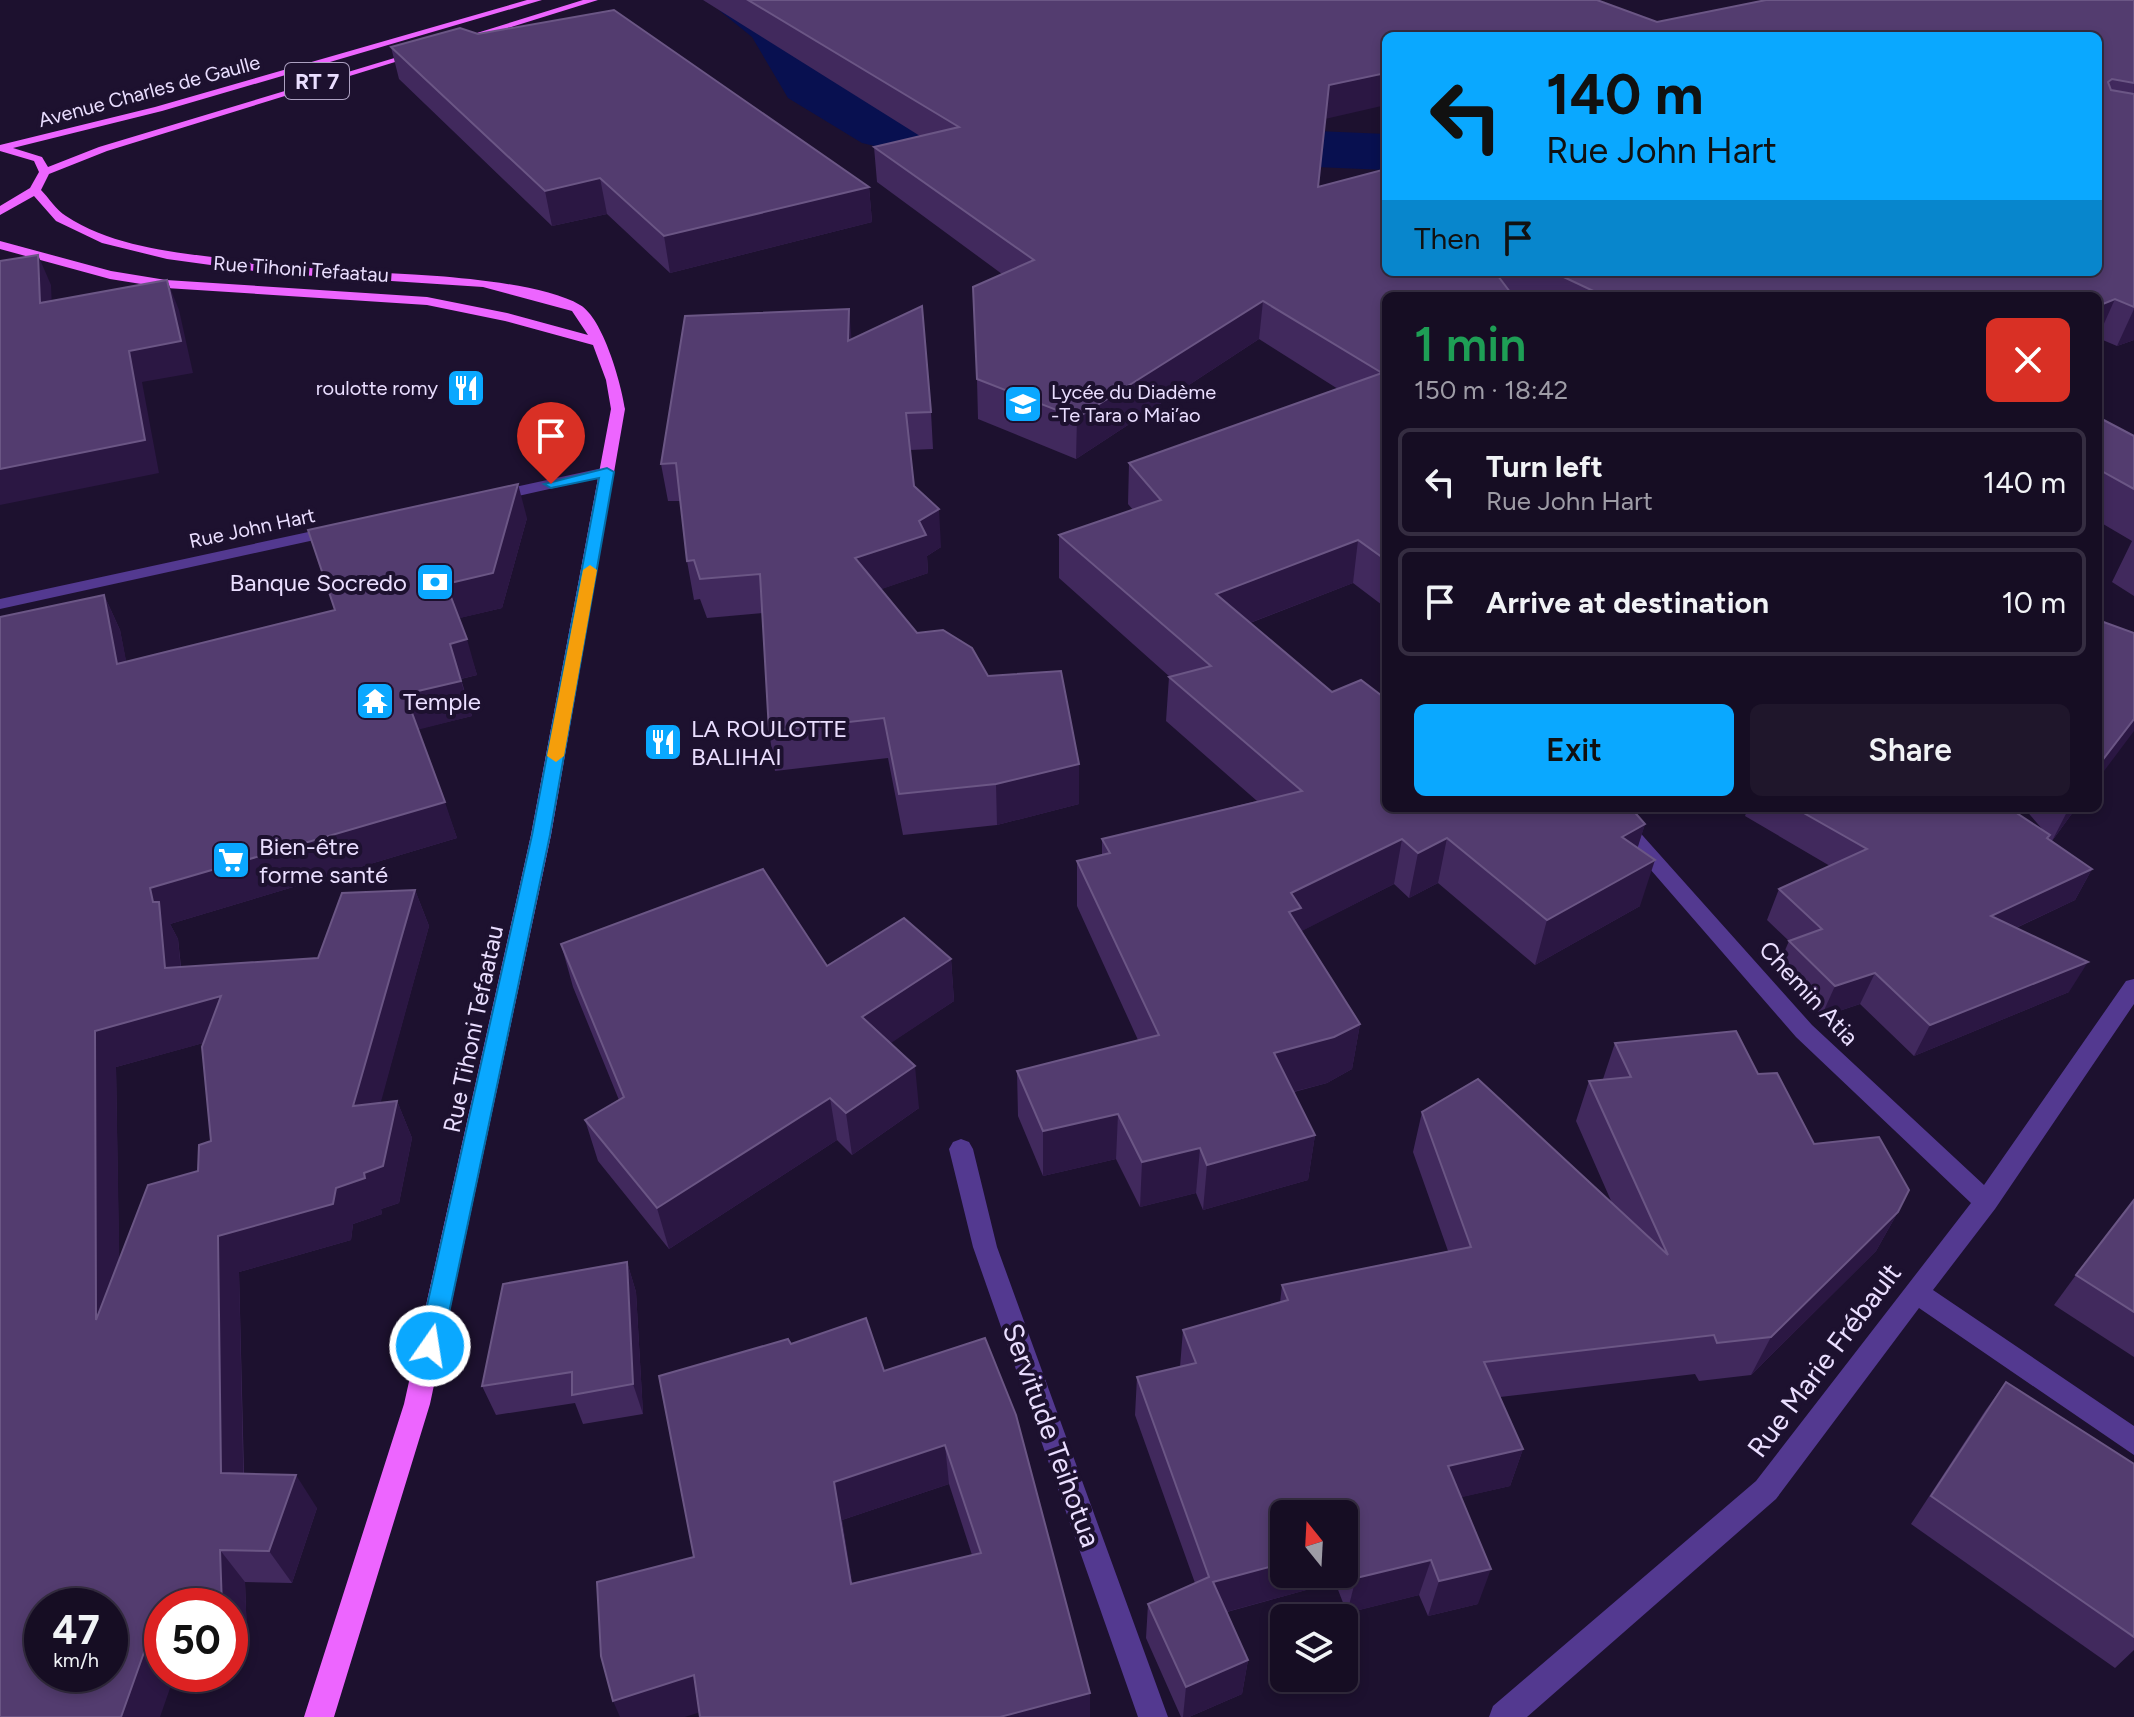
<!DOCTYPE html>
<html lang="en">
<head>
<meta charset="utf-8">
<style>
	:root { --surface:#160d23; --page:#1f162b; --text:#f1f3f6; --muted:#9e9ca6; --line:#352d41; --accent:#0aa8ff }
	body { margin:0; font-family:Figtree,sans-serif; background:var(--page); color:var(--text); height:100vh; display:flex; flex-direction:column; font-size:30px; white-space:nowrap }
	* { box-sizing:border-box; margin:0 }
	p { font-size:26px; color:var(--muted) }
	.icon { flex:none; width:44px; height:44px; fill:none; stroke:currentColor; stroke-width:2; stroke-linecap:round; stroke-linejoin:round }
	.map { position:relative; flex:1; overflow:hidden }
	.details { position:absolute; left:1382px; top:292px; width:720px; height:520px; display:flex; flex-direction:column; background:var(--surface); border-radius:12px; box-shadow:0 4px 12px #0003,0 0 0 2px var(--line) }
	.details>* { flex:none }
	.guide { position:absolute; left:1382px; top:32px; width:720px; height:244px; border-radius:12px; box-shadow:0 4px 12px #0003,0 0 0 2px var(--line); background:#0aa8ff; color:#111; overflow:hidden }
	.needle { width:52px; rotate:342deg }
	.controls { position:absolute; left:1270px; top:1500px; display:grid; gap:16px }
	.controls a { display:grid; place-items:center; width:88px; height:88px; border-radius:12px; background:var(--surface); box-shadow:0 4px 12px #0003,0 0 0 2px var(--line); font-size:40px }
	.speed { position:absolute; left:24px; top:1588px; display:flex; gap:16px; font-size:40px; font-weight:700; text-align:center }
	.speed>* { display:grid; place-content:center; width:104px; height:104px; border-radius:50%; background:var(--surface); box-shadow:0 4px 12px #0003,0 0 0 2px var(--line); line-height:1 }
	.speed small { font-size:20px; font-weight:400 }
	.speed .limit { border:12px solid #d22; background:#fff; color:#111 }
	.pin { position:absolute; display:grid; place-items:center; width:68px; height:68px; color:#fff; margin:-82px -34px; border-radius:50% 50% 50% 0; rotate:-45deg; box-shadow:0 0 8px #0007 }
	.pin .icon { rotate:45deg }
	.me { position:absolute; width:88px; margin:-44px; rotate:13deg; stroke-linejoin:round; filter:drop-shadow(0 0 6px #0008) }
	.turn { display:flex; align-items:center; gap:28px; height:168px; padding:0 32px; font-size:36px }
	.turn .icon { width:104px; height:104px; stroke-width:2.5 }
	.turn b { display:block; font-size:56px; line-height:68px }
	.then { display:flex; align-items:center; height:76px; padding:0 32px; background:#0003; gap:16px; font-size:30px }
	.round { display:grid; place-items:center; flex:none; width:84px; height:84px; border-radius:12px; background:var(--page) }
	.headline { display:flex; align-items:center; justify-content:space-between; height:136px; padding:0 32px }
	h1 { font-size:48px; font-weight:600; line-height:60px; color:#1e9e55 }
	.action { display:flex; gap:16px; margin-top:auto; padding:16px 32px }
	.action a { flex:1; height:92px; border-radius:12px; background:var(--accent); color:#111; font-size:32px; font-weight:600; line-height:92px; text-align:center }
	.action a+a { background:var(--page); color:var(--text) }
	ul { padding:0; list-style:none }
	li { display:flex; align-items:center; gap:24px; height:108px; margin:0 16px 12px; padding:0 16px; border:4px solid var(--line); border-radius:12px }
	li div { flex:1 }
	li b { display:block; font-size:30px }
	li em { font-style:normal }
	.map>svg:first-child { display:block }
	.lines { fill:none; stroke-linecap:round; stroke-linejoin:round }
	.river { fill:#081050; fill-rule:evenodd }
	.minor { fill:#533990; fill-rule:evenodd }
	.major { fill:#ed65ff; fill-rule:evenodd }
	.wall { fill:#41295d; fill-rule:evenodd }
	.shaded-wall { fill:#2b1743 }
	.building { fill:#533c6f; stroke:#6b5685; stroke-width:2; fill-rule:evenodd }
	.route { fill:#0aa8ff; stroke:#066da6; stroke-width:2 }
	.slow { fill:#f59e0b }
	.labels { text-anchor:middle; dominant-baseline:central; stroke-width:8; stroke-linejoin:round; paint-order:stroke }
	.far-street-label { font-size:20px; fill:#eadeff; stroke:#1d112f }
	.far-poi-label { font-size:20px; fill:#eadeff; stroke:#1d112f; text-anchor:end }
	.shield { fill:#1d112f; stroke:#aca0c1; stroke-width:2 }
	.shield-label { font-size:22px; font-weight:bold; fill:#eadeff }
	.poi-label { font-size:24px; fill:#eadeff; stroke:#1d112f; text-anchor:start }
	.street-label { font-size:24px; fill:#eadeff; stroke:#1d112f }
	.near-street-label { font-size:28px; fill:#eadeff; stroke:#1d112f }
</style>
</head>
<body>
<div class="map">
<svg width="2134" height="1717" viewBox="0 0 2134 1717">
	<rect width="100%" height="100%" fill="#1d112f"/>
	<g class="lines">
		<path class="river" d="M713,0h57l22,17 37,58 67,38 490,21v36l-503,-22 -21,-5 -74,-45 -36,-61 -32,-26z"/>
		<g class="minor">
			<path d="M607,467l5,2v6l-116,26 -8,-5 8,-5z"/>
			<path d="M336,526l8,5 -2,3 -342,75v-10z"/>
			<path d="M1597,808h21l194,217 172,160 142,-204 8,-2v25l-139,205 -62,81 201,136v29l-215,-147 -143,191 -249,218h-38l4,-11 263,-225 215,-278 -175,-166z"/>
			<path d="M961,1139l8,3 4,7 24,98 171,470h-30l-165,-470 -24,-98 4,-7z"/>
		</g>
		<g class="major">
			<path d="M527,0h15l-380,111 -149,37 29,9 6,10 51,-20 322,-97v4l-314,97 -58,23 -8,16c8,8 15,20 25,26 42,28 97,35 146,41 74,11 149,14 225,19 37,3 111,10 143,29 23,13 41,78 45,104l-74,426 -121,569 -96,313h-30l100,-313 127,-569 80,-426 -5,-29 -13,-35 -88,-24 -78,-16 -261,-17 -56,-9 -110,-30v-8l111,30 55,9 261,17 80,16 81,22 -16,-24 -89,-24 -214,-14 -102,-14 -65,-16 -46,-22 -22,-25 -34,19v-9l30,-18 9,-16 -5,-11 -34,-10v-6l155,-38z"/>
			<path d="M583,0h15l-142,44 -8,-2z"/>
		</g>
	</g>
	<g class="wall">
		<path d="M703,0h894l60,22 477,-22v340l-17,6 -19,-8v-42h-581l-6,-3 -125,3v312l-33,-25 -103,40 136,185 259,16 -8,24 3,58 -105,59 -97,-82 -29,15 -15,-14 -93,47 59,93 -8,45 -25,14 -33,9 21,43 -7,45 -105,30 -7,-17 -56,14 -24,-48 -73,17 -25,-60 -1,-45 121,-31 -61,-134v-45l25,-6v-16l155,-38 -91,-80 3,-44h1l-111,-99v-43l74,-25 -5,-6 1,-41 209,-74 -79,-50 -183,120 -98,-40 -1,-40 25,-105 -125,-92 -3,-35 46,-11zM1386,36l712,236h-712l-68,-85 7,-68z"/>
		<path d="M391,47l478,140 3,35 -202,51 -63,-59 -55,12 -153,-147z"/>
		<path d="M851,339l80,73 2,37 -23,1 4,36 27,61 -14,9 1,17 -47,16 36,44 71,43 91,128 -82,21 -94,10 -15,-77 -113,13 -6,-40 -6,-118 -56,5 -7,-19 -6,1 -7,-39 -7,-60h-12l-7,-37z"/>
		<path d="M2098,417l36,19v160l-22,-14 20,-41 -34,-20z"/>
		<path d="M527,518l-25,90 -43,10 18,57 -16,4 11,37 -54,13 39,109 -287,86 8,15 3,28 137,-9 97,-68 14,36 -49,177 17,-2 15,37 -13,65 -18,6 1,5 -29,10 -2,16 -112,32 5,202 73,34 -25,75 -47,-1 2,56 -17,6v-38h-68l-162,111 104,-1122 16,35 6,32 209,-52zM203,1043l8,98 -13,30 -79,89 -3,-193z"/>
		<path d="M1748,808h261l34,22 -19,-22h52l-24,33 -4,-4v1l44,31 -17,31 -59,28 53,64 -155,64 -54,-52 -39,13 -45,-46 13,-30 -22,-21 12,-31 51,-23 -85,-50z"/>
		<path d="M561,944l266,22 124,-7 3,42 -64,42 29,65 -67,47 -15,-15 -168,109 -71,-88 -13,-41 34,-20 -46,-113z"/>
		<path d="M1615,1043l143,31 56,70 84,68 -22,39 -125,124 -52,6 -4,-7 -195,23 23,52 -13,37 -49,11 17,107 -50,12 -9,-21 -72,18 -12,-31 -108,30 21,48 -6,34 -53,23h-8l-35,-79 2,-34 47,-21 -60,-168 2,-38 43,-10 3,-37 97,-27 2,-18 166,-34 -35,-99 9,-40 190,91 -36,-82 13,-40 14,-2zM1344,1514v60h-60z"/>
		<path d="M2134,1200v157l-80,-52 22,-30z"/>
		<path d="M627,1262l9,30 7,122 -60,10 -8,-21 -79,12 -14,-29z"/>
		<path d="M985,1338l105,355v24h-390l-6,-160 190,-186zM949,1484l23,71 -120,29 -10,-64z"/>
		<path d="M2006,1382l128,82v186l-19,18 -204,-144 74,-113z"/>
	</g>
	<g class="shaded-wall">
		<path d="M1386,73v32l-61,14 4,-34z"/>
		<path d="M600,178l7,36 -55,12 -7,-35z"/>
		<path d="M869,187l3,35 -202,51 -6,-37z"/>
		<path d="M38,255l13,30 2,48 -13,-30z"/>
		<path d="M167,280l12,30 14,63 -51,9 17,91 -159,32v-36l129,-118z"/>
		<path d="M2115,299l-17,38v-31z"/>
		<path d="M1263,301l-4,38 -183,120 1,-41z"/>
		<path d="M849,309l3,35 -4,-3z"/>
		<path d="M2134,309v31l-17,6z"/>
		<path d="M518,484l9,34 -25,90 -46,11 -10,-35z"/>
		<path d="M939,509l2,38 -14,9 1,17 -69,24 -4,-39z"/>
		<path d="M1358,540l-5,43 -140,54 3,-43z"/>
		<path d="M104,595l16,35 14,70 -17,-36z"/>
		<path d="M467,639l10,36 -17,4 -10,-35z"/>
		<path d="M461,681l11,35 -55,14 -12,-36z"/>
		<path d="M2134,719v12l-36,48v-13z"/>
		<path d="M1079,764v40l-82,21 -1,-41z"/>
		<path d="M445,802l12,36 -287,86 8,15 6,66 -19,-37 -15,-80z"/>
		<path d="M2069,808h7l-24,33z"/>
		<path d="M1645,824l-14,45 -9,-32z"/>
		<path d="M1447,838l-9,45 -29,15 9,-45z"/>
		<path d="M1402,839l-8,45 -96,49 -14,24 7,-64z"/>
		<path d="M1655,860l-15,46 -105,59 12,-45z"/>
		<path d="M2092,869l-17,31 -100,47 16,-31z"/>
		<path d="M415,890l14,36 -59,216 -17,-36z"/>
		<path d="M951,959l3,42 -87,58 -5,-42z"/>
		<path d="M2088,962l-19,30 -155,64 16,-31z"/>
		<path d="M1875,973l-15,31 -39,13 14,-31z"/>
		<path d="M221,996l19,37 -124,34 5,288 -25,-35 -1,-289z"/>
		<path d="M1360,1024l-8,45 -25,14 -58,15 5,-45z"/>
		<path d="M915,1066l4,42 -67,47 -6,-42z"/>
		<path d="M830,1098l7,42 -168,109 -12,-41z"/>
		<path d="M397,1101l15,37 -13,65 -18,6 1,5 -29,10 -2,16 -112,32 5,235 -23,-34 -3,-237 118,-48 28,-15z"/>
		<path d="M1118,1114l-2,45 -73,17v-45z"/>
		<path d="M1315,1135l-7,45 -105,30 4,-45z"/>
		<path d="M1200,1148l-4,45 -56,14 2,-45z"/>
		<path d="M1898,1212l-22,39 -125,124 20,-38z"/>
		<path d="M627,1262l9,30 7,122 -10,-30z"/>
		<path d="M945,1445l4,39 -107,36 17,101 -25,-139z"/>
		<path d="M1523,1449l-13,37 -73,17 11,-37z"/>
		<path d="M296,1475l21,33 -25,75 -23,-32z"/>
		<path d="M220,1550l25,32 2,56 -17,6v-38h-8z"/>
		<path d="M1431,1560l-12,35 -72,18 9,-35z"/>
		<path d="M1284,1563v11h52l-1,8 -127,35 5,-35z"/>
		<path d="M1491,1569l-13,35 -50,12 11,-35z"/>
		<path d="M162,1627v47h13l-15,43h-39l31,-87z"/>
		<path d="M1248,1660l-6,34 -53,23h-6l3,-30z"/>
		<path d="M694,1675l13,35 -22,7h-65l-7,-16z"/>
		<path d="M1090,1693v24h-90z"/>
	</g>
	<g class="building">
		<path d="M748,0h849l60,22 109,-22h368v83l-22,-4 -4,3 3,8 23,4v213l-19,-8 -17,7v-10h-494l-51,-24h545v-236h-712v37l-57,12 -11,102 68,-18v103h109l18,24h-127v264l-28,-20 -142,54 116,98 29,-12 25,19v109h245l14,16 -23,13 33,23 -108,60 -100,-82 -29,15 -16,-14 -111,54 10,15 -12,4 71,112 -26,13 -60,16 41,82 -108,30 -7,-17 -58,14 -24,-48 -75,17 -26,-60 142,-36 -82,-174 33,-8 -8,-14 200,-48 -133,-114 42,-11 -152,-131 102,-35 -32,-37 253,-90 -119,-72 -186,117 -100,-39 -4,-92 61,-27 -160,-113 85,-20z"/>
		<path d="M614,10l255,177 -205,49 -64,-58 -55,13 -154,-144 69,-19 18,6z"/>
		<path d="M38,255l2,48 127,-23 14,61 -52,10 16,89 -145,29v-208z"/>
		<path d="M922,306l9,106 -25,1 8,73 25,23 -20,12 7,14 -71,23 62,75 26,-3 29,18 16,28 73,-5 18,93 -83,20 -97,10 -15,-76 -115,13 -9,-157 -60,5 -6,-19 -7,1 -11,-98 -15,1 24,-148 164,-7 -1,32z"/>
		<path d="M2098,417l36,19v53l-36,-20z"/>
		<path d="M518,484l-25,89 -47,11 21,55 -17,5 11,37 -56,13 40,108 -295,86 3,14h6l6,66 153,-10 24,-65 73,-3 -62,216 44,-5 -14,65 -19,7 1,5 -29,10 -3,16 -115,32 3,237 75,2 -27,76 -49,-1 2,56h-60v21l-10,3 -31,87h-121v-1100l104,-22 13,69 218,-54 -27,-80zM221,996l-19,51 9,94 -12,4 -1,26 -50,14 -52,135 -1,-289zM42,1606h68v68h-68z"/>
		<path d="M2098,620l36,13v86l-36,47z"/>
		<path d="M1795,808h214l41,27 -3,3 45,31 -101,47 97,46 -158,63 -55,-52 -40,13 -46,-45 33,-12 -43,-40 88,-40z"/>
		<path d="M763,869l64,97 77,-48 47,41 -89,58 53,49 -69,47 -16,-15 -173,110 -72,-88 39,-23 -63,-153z"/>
		<path d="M1736,1031l22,43 19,-1 37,71 65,-7 30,53 -11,22 -127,125 -54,6 -3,-8 -230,27 39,87 -75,17 43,103 -52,12 -8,-21 -75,18 -12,-30v-34h-60v49l-71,19 35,78 -62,27 -38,-83 61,-27 -72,-200 59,-14 -13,-33 105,-30 -6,-15 189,-38 -49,-135 56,-33 190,176 -79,-174 42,-4 -16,-34z"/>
		<path d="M2134,1200v112l-58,-37z"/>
		<path d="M627,1262l6,122 -61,11v-23l-90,14 21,-102z"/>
		<path d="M866,1318l18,53 101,-33 31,77 74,278 -90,24h-300l-6,-42 -81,26 -12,-45 -4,-74 97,-25 -35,-181 129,-37 3,5zM945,1445l36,108 -130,31 -17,-102z"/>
		<path d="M2006,1382l128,82v173l-203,-141z"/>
	</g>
	<path class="route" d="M607,468l7,4 -64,363 -108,511 -4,8 -8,3 -8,-3 -4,-8 114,-511 67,-357 -48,10 -7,-4z"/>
	<path class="slow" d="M590,565l7,5 -33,186 -8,6 -9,-6 36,-186z"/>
	<defs>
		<symbol id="restaurant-square" viewBox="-11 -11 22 22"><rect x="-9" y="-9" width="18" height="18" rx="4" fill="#0aa8ff" stroke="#1d112f"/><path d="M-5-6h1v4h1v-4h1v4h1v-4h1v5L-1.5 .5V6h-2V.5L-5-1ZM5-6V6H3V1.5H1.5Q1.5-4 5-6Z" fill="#fff"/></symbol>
		<symbol id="school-square" viewBox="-11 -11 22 22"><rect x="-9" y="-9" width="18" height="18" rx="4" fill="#0aa8ff" stroke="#1d112f"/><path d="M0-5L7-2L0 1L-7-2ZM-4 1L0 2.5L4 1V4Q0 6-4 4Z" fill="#fff"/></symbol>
		<symbol id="bank-square" viewBox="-11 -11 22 22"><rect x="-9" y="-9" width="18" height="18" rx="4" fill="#0aa8ff" stroke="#1d112f"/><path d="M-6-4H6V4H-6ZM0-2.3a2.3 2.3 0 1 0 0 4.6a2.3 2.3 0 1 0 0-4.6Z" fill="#fff"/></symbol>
		<symbol id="temple-square" viewBox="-11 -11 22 22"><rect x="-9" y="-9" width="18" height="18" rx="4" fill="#0aa8ff" stroke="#1d112f"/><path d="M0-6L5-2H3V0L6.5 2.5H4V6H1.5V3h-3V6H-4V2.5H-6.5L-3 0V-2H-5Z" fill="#fff"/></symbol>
		<symbol id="supermarket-square" viewBox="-11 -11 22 22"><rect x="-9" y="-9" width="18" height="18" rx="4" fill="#0aa8ff" stroke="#1d112f"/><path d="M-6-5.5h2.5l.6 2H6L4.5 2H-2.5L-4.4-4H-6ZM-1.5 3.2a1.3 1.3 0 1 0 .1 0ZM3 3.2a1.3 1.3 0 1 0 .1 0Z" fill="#fff"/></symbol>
	</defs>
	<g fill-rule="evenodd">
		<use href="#restaurant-square" x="444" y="366" width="44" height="44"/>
		<use href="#school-square" x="1001" y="382" width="44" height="44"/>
		<use href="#bank-square" x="413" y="560" width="44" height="44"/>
		<use href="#temple-square" x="353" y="679" width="44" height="44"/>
		<use href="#restaurant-square" x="641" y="720" width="44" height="44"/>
		<use href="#supermarket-square" x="209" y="838" width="44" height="44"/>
	</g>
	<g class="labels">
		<g class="far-street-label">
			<text transform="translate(149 91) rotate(-15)">Avenue Charles de Gaulle</text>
			<text transform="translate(301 269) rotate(4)">Rue Tihoni Tefaatau</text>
			<text transform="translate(252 528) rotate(-12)">Rue John Hart</text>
		</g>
		<g class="far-poi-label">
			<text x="438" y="388">roulotte romy</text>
			<text x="1051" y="392" text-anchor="start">Lycée du Diadème<tspan x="1051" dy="23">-Te Tara o Mai’ao</tspan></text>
		</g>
		<rect class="shield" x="285" y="63" width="64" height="36" rx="6"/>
		<g class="shield-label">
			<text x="317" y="81">RT 7</text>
		</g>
		<g class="poi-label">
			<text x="407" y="582" text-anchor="end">Banque Socredo</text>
			<text x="403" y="701">Temple</text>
			<text x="691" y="728">LA ROULOTTE<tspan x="691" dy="28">BALIHAI</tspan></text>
			<text x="259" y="846">Bien-être<tspan x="259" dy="28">forme santé</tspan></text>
		</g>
		<g class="street-label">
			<text transform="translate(1809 993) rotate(47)">Chemin Atia</text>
			<text transform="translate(473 1029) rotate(-78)">Rue Tihoni Tefaatau</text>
		</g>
		<g class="near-street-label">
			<text transform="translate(1824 1360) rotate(-53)">Rue Marie Frébault</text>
			<text transform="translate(1052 1435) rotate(70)">Servitude Teihotua</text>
		</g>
	</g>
</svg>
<div class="controls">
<a><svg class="needle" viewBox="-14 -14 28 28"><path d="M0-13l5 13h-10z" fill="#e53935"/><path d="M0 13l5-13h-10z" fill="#9e9ca6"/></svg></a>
<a><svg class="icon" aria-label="layers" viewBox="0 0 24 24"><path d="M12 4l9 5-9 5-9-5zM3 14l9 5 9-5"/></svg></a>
</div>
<div class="speed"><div>47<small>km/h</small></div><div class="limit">50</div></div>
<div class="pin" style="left:551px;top:484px;background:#d93025"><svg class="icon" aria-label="arrive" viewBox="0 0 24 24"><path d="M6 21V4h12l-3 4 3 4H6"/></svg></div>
<svg class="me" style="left:430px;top:1346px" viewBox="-20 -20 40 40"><circle r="17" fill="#0aa8ff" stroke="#fff" stroke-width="3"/><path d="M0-11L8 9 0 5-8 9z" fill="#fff"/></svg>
<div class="guide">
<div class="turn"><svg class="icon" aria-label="left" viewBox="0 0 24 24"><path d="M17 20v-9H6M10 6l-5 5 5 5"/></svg><div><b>140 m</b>Rue John Hart</div></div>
<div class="then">Then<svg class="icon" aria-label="arrive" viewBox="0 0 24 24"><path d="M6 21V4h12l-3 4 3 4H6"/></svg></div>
</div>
<section class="details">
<div class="headline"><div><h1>1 min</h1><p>150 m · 18:42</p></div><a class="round" style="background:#d93025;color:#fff"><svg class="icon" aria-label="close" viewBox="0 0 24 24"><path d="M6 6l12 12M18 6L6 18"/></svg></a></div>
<ul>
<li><svg class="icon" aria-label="left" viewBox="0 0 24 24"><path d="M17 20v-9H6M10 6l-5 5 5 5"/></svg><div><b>Turn left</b><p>Rue John Hart</p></div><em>140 m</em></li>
<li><svg class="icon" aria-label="arrive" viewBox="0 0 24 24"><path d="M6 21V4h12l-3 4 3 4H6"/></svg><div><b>Arrive at destination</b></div><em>10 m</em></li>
</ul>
<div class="action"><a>Exit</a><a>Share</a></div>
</section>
</div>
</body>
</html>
